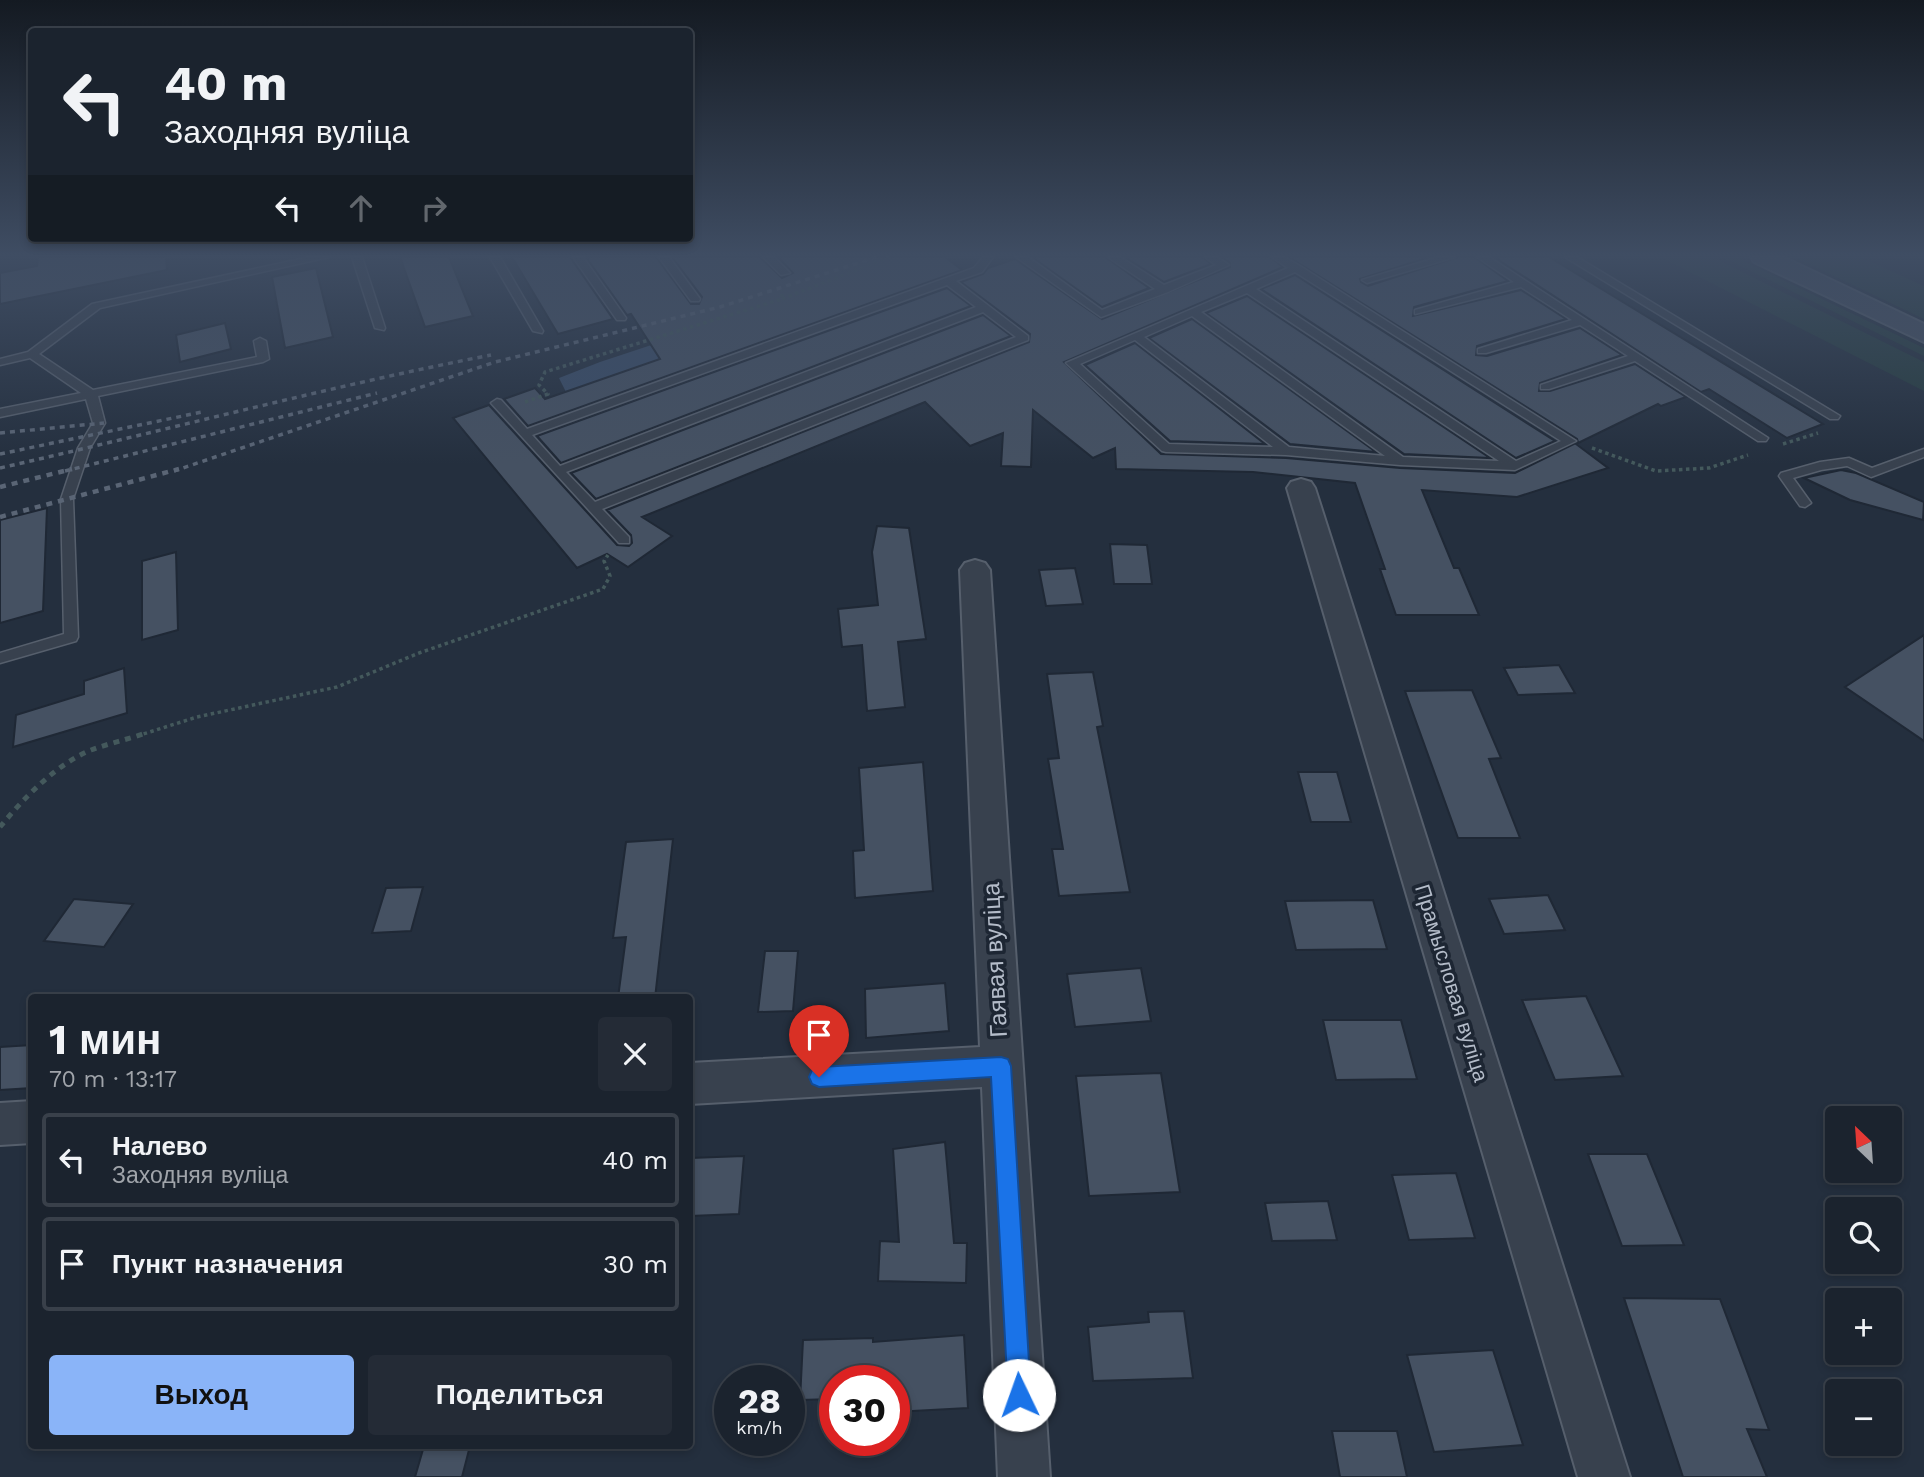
<!DOCTYPE html>
<html lang="ru">
<head>
<meta charset="utf-8">
<style>
	:root { --surface:#1b232e; --page:#242b36; --text:#f1f3f6; --muted:#a0a4aa; --line:#39404a; --accent:#8ab4f8 }
	body { margin:0; font-family:"Work Sans",sans-serif; background:var(--page); color:var(--text); height:100vh; display:flex; flex-direction:column; font-size:26px; white-space:nowrap }
	* { box-sizing:border-box; margin:0 }
	p { font-size:23px; color:var(--muted) }
	.icon { flex:none; width:38px; height:38px; fill:none; stroke:currentColor; stroke-width:2; stroke-linecap:round; stroke-linejoin:round }
	.map { position:relative; flex:1; overflow:hidden }
	.sheet { position:absolute; left:28px; top:994px; width:665px; height:455px; display:flex; flex-direction:column; background:var(--surface); border-radius:7px; box-shadow:0 4px 10px #0003,0 0 0 2px var(--line) }
	.sheet>* { flex:none }
	.hud { position:absolute; left:28px; top:28px; width:665px; height:214px; border-radius:7px; box-shadow:0 4px 10px #0003,0 0 0 2px var(--line); background:#1b232e; color:var(--text); overflow:hidden }
	.needle { width:46px; rotate:335deg }
	.buttons { position:absolute; left:1825px; top:1106px; display:grid; gap:14px }
	.buttons a { display:grid; place-items:center; width:77px; height:77px; border-radius:7px; background:var(--surface); box-shadow:0 4px 10px #0003,0 0 0 2px var(--line); font-size:35px }
	.speed { position:absolute; left:714px; top:1365px; display:flex; gap:14px; font-size:35px; font-weight:700; text-align:center }
	.speed>* { display:grid; place-content:center; width:91px; height:91px; border-radius:50%; background:var(--surface); box-shadow:0 4px 10px #0003,0 0 0 2px var(--line); line-height:1 }
	.speed small { font-size:18px; font-weight:400 }
	.speed .limit { border:10px solid #d22; background:#fff; color:#111 }
	.pin { position:absolute; display:grid; place-items:center; width:60px; height:60px; color:#fff; margin:-72px -30px; border-radius:50% 50% 50% 0; rotate:-45deg; box-shadow:0 0 7px #0007 }
	.pin .icon { rotate:45deg }
	.me { position:absolute; width:77px; margin:-38px; rotate:357deg; stroke-linejoin:round; filter:drop-shadow(0 0 5px #0008) }
	.turn { display:flex; align-items:center; gap:24px; height:147px; padding:0 21px; font-size:32px }
	.turn .icon { width:91px; height:91px; stroke-width:2.5 }
	.turn b { display:block; font-size:49px; line-height:60px }
	.lanes { display:flex; align-items:center; height:66px; padding:0 21px; background:#0003; justify-content:center; gap:35px; direction:ltr }
	.lanes .off { opacity:.35 }
	.round { display:grid; place-items:center; flex:none; width:74px; height:74px; border-radius:7px; background:var(--page) }
	.head { display:flex; align-items:center; justify-content:space-between; height:119px; padding:0 21px }
	h1 { font-size:42px; font-weight:700; line-height:52px }
	.cta { display:flex; gap:14px; margin-top:auto; padding:14px 21px }
	.cta a { flex:1; height:80px; border-radius:7px; background:var(--accent); color:#111; font-size:28px; font-weight:700; line-height:80px; text-align:center }
	.cta a+a { background:var(--page); color:var(--text) }
	ul { padding:0; list-style:none }
	li { display:flex; align-items:center; gap:21px; height:94px; margin:0 14px 10px; padding:0 7px; border:4px solid var(--line); border-radius:7px }
	li div { flex:1 }
	li b { display:block; font-size:26px }
	li em { font-style:normal }
	.map>svg:first-child { display:block }
	.green { fill:#263c3f }
	.water { fill:#394c67 }
	.building { fill:#455162; stroke:#1f2835; stroke-width:2 }
	.lines { fill:none; stroke-linecap:round; stroke-linejoin:round }
	.lane-casing { stroke:#565f6c; stroke-width:3 }
	.street-casing { stroke:#565f6c; stroke-width:4 }
	.secondary-casing { stroke:#565f6c; stroke-width:4 }
	.path-far1 { stroke:#44595c; stroke-width:3.5; stroke-dasharray:3.5 3.5; stroke-linecap:butt }
	.path { stroke:#44595c; stroke-width:5; stroke-dasharray:6 6; stroke-linecap:butt }
	.lane { fill:#38414e; fill-rule:evenodd }
	.street { fill:#38414e; fill-rule:evenodd }
	.secondary { fill:#465061; fill-rule:evenodd }
	.rail-far1 { stroke:#5a6575; stroke-width:3.5; stroke-dasharray:5 5; stroke-linecap:butt }
	.rail { stroke:#5a6575; stroke-width:4.5; stroke-dasharray:6 6; stroke-linecap:butt }
	.route { fill:#1a73e8; stroke:#114b97; stroke-width:2 }
	.labels { text-anchor:middle; dominant-baseline:central; stroke-width:7; stroke-linejoin:round; paint-order:stroke }
	.street-label { font-size:21px; fill:#b4bcc9; stroke:#1d2633 }
	.near-street-label { font-size:24px; fill:#b4bcc9; stroke:#1d2633 }
</style>
</head>
<body>
<div class="map">
<svg width="1924" height="1477" viewBox="0 0 1924 1477">
	<rect width="100%" height="100%" fill="#242f3e"/>
	<g class="green">
		<path d="M1660,257h52l212,105v29z"/>
		<path d="M1722,257h13l189,91v8z"/>
		<path d="M1794,257h66l64,29v33z"/>
	</g>
	<path class="water" d="M895,257h55l-384,135 -7,-14 41,-16 209,-69z"/>
	<g class="building">
		<path d="M38,257h128l1,13 -167,34v-31l37,-7z"/>
		<path d="M400,257h49l24,59 -48,11z"/>
		<path d="M512,257h58l43,62 -55,15z"/>
		<path d="M586,257h70l35,47h8l3,-7 -30,-40h88l22,21 11,-5 -15,-16h167l17,13 -434,156 -24,-27 31,-11 10,11 115,-40 -29,-45 -4,1z"/>
		<path d="M1032,257h73l44,31 -47,19z"/>
		<path d="M1125,257h77l9,7 -47,18z"/>
		<path d="M1222,257h48l13,10 -219,95 97,92 125,4 114,10 115,5 63,-31 -1,-3 -288,-182h141l-70,22 1,3 7,4 90,-29h16l34,24 -94,26 -1,9 108,-26 45,29 -89,27 -1,9 11,1 93,-28 42,27 -82,28 -1,8h11l85,-27 51,33 -25,9 -3,-2 -82,40 32,24 -91,29 -95,-7 32,78h5l20,47h-83l-16,-46h5l-30,-86 -102,-11 -137,-3 -1,-21 -22,10 -60,-48 -2,57 -30,-1 2,-33 -33,13 -45,-44 -283,115 30,19 -44,31 -21,-13 -30,14 -124,-150 36,-13 128,140 12,1 3,-3 -1,-8 -24,-25 422,-168 1,-8 -69,-52 22,-8 5,-6 27,-9 87,60 128,-52v-4z"/>
		<path d="M1494,257h55l274,167 -36,14 -78,-49 -8,3z"/>
		<path d="M316,268l17,69 -48,11 -13,-71z"/>
		<path d="M1295,275l260,166 -39,17 -255,-169z"/>
		<path d="M947,288l24,18 -410,157 -24,-27z"/>
		<path d="M1247,296l243,162 -86,-4 -198,-141z"/>
		<path d="M983,315l28,21 -415,163 -25,-26z"/>
		<path d="M1192,319l184,133 -86,-8 -141,-106z"/>
		<path d="M225,323l6,26 -51,13 -4,-27z"/>
		<path d="M1135,343l130,101 -95,-3 -85,-76z"/>
		<path d="M1841,470l15,3 68,29 -1,18 -73,-20 -46,-22z"/>
		<path d="M47,508l-4,103 -43,12v-103z"/>
		<path d="M877,526l32,2 17,111 -28,3 7,65 -38,4 -5,-66 -20,2 -4,-38 40,-4 -6,-53z"/>
		<path d="M1110,544l37,1 5,39h-38z"/>
		<path d="M176,552l2,78 -36,10v-79z"/>
		<path d="M1075,568l8,36 -37,2 -7,-36z"/>
		<path d="M1924,635v106l-79,-54z"/>
		<path d="M1559,665l16,28 -57,2 -14,-27z"/>
		<path d="M124,668l3,45 -114,34 3,-32 68,-21v-13z"/>
		<path d="M1093,672l10,54 -6,1 33,165 -71,4 -7,-47h11l-15,-90 11,-1 -12,-84z"/>
		<path d="M1472,690l29,68 -12,1 31,79h-62l-53,-147z"/>
		<path d="M923,762l10,129 -78,7 -2,-47 11,-1 -5,-82z"/>
		<path d="M1298,772h39l14,50h-40z"/>
		<path d="M673,839l-18,159h-37l8,-61 -13,1 13,-96z"/>
		<path d="M423,887l-12,44 -39,2 14,-45z"/>
		<path d="M1548,895l17,35 -61,4 -15,-35z"/>
		<path d="M74,899l59,5 -29,43 -60,-6z"/>
		<path d="M1373,900l14,49 -91,1 -11,-49z"/>
		<path d="M765,951h33l-5,60 -35,1z"/>
		<path d="M1141,968l10,53 -76,6 -8,-53z"/>
		<path d="M945,983l4,48 -83,7 -1,-49z"/>
		<path d="M1586,996l37,80 -68,4 -33,-80z"/>
		<path d="M1323,1020h78l16,59 -81,1z"/>
		<path d="M32,1045v43l-32,2v-43z"/>
		<path d="M1161,1073l19,119 -91,4 -13,-120z"/>
		<path d="M945,1142l9,101h13l-1,40 -88,-2 2,-40 19,1 -6,-93z"/>
		<path d="M1588,1154h59l37,91 -62,1z"/>
		<path d="M744,1156l-5,58 -49,2v-58z"/>
		<path d="M1456,1173l19,65 -66,2 -17,-65z"/>
		<path d="M1328,1201l9,39 -65,1 -7,-38z"/>
		<path d="M1624,1298l96,1 49,131 -22,-1 20,48h-84z"/>
		<path d="M1184,1311l9,67 -100,3 -5,-54 61,-5 -1,-10z"/>
		<path d="M964,1335l4,73 -74,4v-31h-59v18l-35,1 3,-60 70,-2v4z"/>
		<path d="M1493,1350l30,95 -89,7 -27,-97z"/>
		<path d="M1332,1431h65l10,46h-67z"/>
		<path d="M424,1446h46l-8,31h-47z"/>
	</g>
	<g class="lines">
		<defs>
			<g id="lane">
				<path d="M310,257h19l-229,51 -61,46 54,36 164,-33 -3,-16 6,-3 6,3 3,18 -6,3 -165,34 7,27 -15,25 -17,51 5,138 -2,4 -76,22v-10l64,-19 -3,-135 17,-51 15,-25 -7,-24 -86,18v-8l81,-16 -51,-35 -30,7v-6l28,-7 64,-48z"/>
				<path d="M352,257h10l23,71 -1,2 -9,-2z"/>
				<path d="M490,257h10l43,74 -1,2 -9,-2z"/>
				<path d="M573,257h10l43,61 -1,2h-8z"/>
				<path d="M659,257h10l31,42 -1,2h-8z"/>
				<path d="M763,257h11l16,16 -9,2z"/>
				<path d="M983,257h10l-11,15 -26,9 72,55v4l-426,169 27,28v6h-10l-128,-140 6,-4 4,1 26,29 447,-161zM947,285l29,22 -416,159 -28,-31zM983,312l33,25 -421,165 -29,-30z"/>
				<path d="M1016,257h12l74,53 53,-21 -47,-32h12l44,28 52,-20 -11,-8h12l12,8 -61,27 -67,25z"/>
				<path d="M1272,257h12l16,9 276,175 -61,29 -115,-5 -114,-10 -120,-3 -4,-1 -96,-88 222,-95zM1295,272l266,169 -45,20 -260,-172zM1247,293l252,168 -96,-4 -202,-145zM1192,316l193,140 -96,-9 -145,-110zM1135,340l138,107 -104,-3 -89,-80z"/>
				<path d="M1439,257h16l-88,26 -5,-3z"/>
				<path d="M1477,257h12l279,181 -2,3h-8l-123,-80 -86,28h-8v-4l87,-29 -48,-31 -94,28h-8v-4l94,-29 -51,-33 -106,27v-4l99,-28z"/>
				<path d="M1565,257h12l263,159 -2,3h-8z"/>
				<path d="M1924,449v8l-53,20 -24,-11 -26,4 -28,8 18,25 -6,4 -5,-1 -21,-30 2,-3 39,-11 29,-4 23,10z"/>
			</g>
			<g id="street">
				<path d="M1301,479l10,3 4,6 315,989h-52l-291,-989 4,-6z"/>
				<path d="M975,560l10,3 5,7 60,907h-52l-16,-390 -292,17v-41l290,-16 -20,-477 5,-7z"/>
				<path d="M32,1101v42l-32,2v-42z"/>
			</g>
			<path id="secondary" d="M1751,257h32l141,67v18l-170,-80z"/>
		</defs>
		<use href="#lane" class="lane-casing"/>
		<use href="#street" class="street-casing"/>
		<use href="#secondary" class="secondary-casing"/>
		<g class="path-far1">
			<path d="M782,299l107,-42"/>
			<path d="M525,402l23,-8 -9,-9 6,-13 237,-73v-9"/>
			<path d="M1783,444l35,-11"/>
			<path d="M1592,448l64,23 53,-3 39,-13"/>
			<path d="M137,736l60,-19 140,-30 82,-34 184,-64 7,-13 -6,-15 4,-6"/>
		</g>
		<path class="path" d="M0,827c24,-29 55,-62 91,-77 16,-6 34,-10 52,-16"/>
		<use href="#lane" class="lane"/>
		<use href="#street" class="street"/>
		<use href="#secondary" class="secondary"/>
		<g class="rail-far1">
			<path d="M0,433l104,-10"/>
			<path d="M0,454l202,-42"/>
			<path d="M0,468c164,-37 326,-81 491,-113"/>
			<path d="M65,471l312,-78"/>
			<path d="M174,471l321,-109 225,-55 157,-50"/>
		</g>
		<g class="rail">
			<path d="M0,487l72,-18"/>
			<path d="M0,517l179,-48"/>
		</g>
	</g>
	<linearGradient id="sky" x2="0" y2="1"><stop stop-color="#141a22"/><stop offset="0.55" stop-color="#3f4d63"/><stop offset="1" stop-color="#3f4d63" stop-opacity="0"/></linearGradient>
	<rect width="1924" height="464" fill="url(#sky)"/>
	<path class="route" d="M1001,1057l7,2 3,7 20,329 -3,8 -9,4 -8,-4 -3,-8 -17,-318 -172,10 -7,-3 -3,-7 3,-7 7,-3z"/>
	<g class="labels">
		<g class="street-label">
			<text transform="translate(1452 983) rotate(73)">Прамысловая вуліца</text>
		</g>
		<g class="near-street-label">
			<text transform="translate(995 960) rotate(-93)">Гаявая вуліца</text>
		</g>
	</g>
</svg>
<div class="buttons">
<a><svg class="needle" viewBox="-14 -14 28 28"><path d="M0-13l5 13h-10z" fill="#e53935"/><path d="M0 13l5-13h-10z" fill="#a0a4aa"/></svg></a>
<a><svg class="icon" aria-label="search" viewBox="0 0 24 24"><circle cx="10" cy="10" r="6"/><path d="M15 15l6 6"/></svg></a>
<a>+</a>
<a>−</a>
</div>
<div class="speed"><div>28<small>km/h</small></div><div class="limit">30</div></div>
<div class="pin" style="left:819px;top:1077px;background:#d93025"><svg class="icon" aria-label="arrive" viewBox="0 0 24 24"><path d="M6 21V4h12l-3 4 3 4H6"/></svg></div>
<svg class="me" style="left:1019px;top:1395px" viewBox="-20 -20 40 40"><circle r="19" fill="#fff"/><path d="M0-13L10 11 0 6-10 11z" fill="#1a73e8"/></svg>
<div class="hud">
<div class="turn"><svg class="icon" aria-label="left" viewBox="0 0 24 24"><path d="M17 20v-9H6M10 6l-5 5 5 5"/></svg><div><b>40 m</b>Заходняя вуліца</div></div>
<div class="lanes"><svg class="icon" aria-label="left" viewBox="0 0 24 24"><path d="M17 20v-9H6M10 6l-5 5 5 5"/></svg><svg class="icon off" aria-label="ahead" viewBox="0 0 24 24"><path d="M12 20V5M6 11l6-6 6 6"/></svg><svg class="icon off" aria-label="right" viewBox="0 0 24 24"><path d="M7 20v-9h11M14 6l5 5-5 5"/></svg></div>
</div>
<section class="sheet">
<div class="head"><div><h1>1 мин</h1><p>70 m · 13:17</p></div><a class="round"><svg class="icon" aria-label="close" viewBox="0 0 24 24"><path d="M6 6l12 12M18 6L6 18"/></svg></a></div>
<ul>
<li><svg class="icon" aria-label="left" viewBox="0 0 24 24"><path d="M17 20v-9H6M10 6l-5 5 5 5"/></svg><div><b>Налево</b><p>Заходняя вуліца</p></div><em>40 m</em></li>
<li><svg class="icon" aria-label="arrive" viewBox="0 0 24 24"><path d="M6 21V4h12l-3 4 3 4H6"/></svg><div><b>Пункт назначения</b></div><em>30 m</em></li>
</ul>
<div class="cta"><a>Выход</a><a>Поделиться</a></div>
</section>
</div>
</body>
</html>
